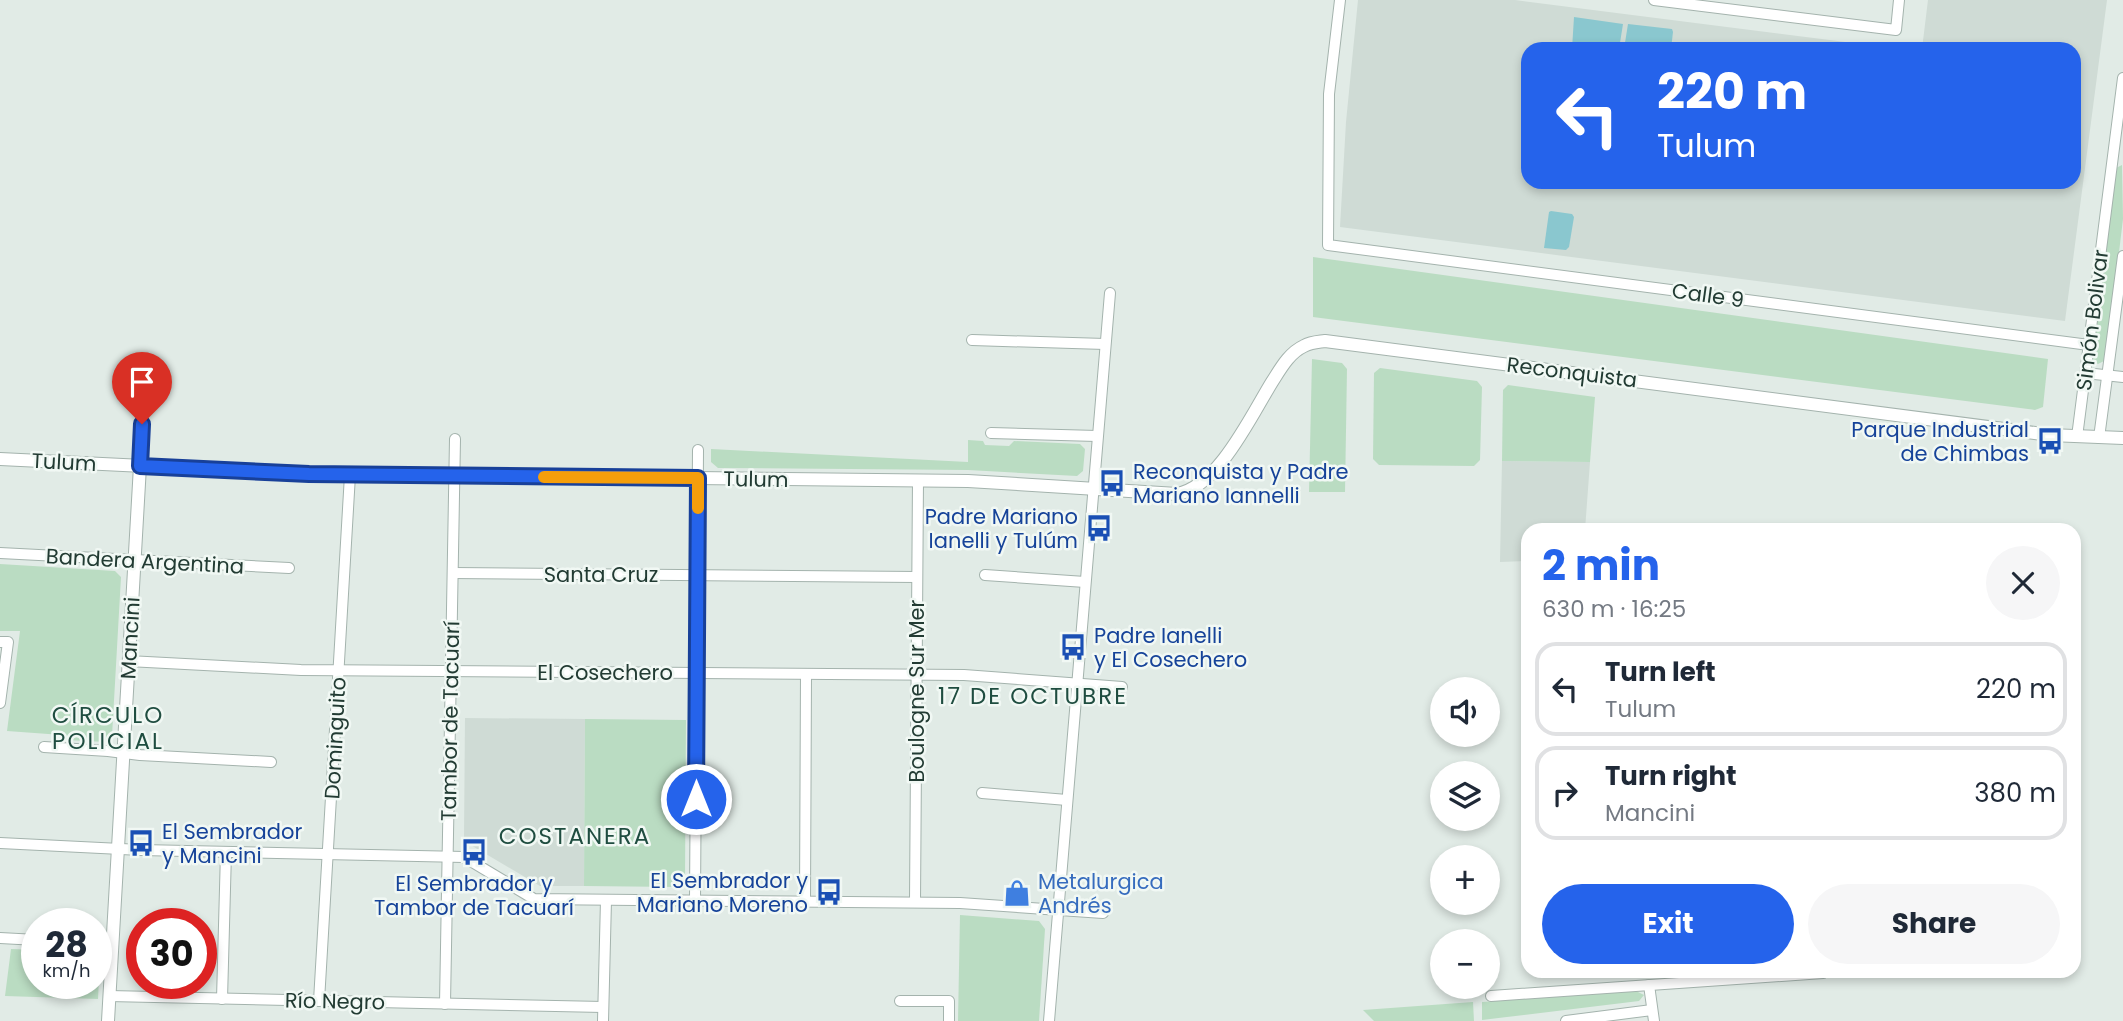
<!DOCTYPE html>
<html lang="en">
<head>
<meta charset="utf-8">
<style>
	:root { --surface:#fff; --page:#f6f6f7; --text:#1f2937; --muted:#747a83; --line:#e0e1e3; --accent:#2563eb }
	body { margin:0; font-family:Poppins,sans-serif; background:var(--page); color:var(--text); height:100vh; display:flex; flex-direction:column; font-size:26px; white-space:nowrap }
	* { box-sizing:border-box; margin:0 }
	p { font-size:23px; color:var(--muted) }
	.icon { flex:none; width:38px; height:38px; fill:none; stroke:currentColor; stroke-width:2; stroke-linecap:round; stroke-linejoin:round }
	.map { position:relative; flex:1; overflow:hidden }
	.side { position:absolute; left:1521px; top:523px; width:560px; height:455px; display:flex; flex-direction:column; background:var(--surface); border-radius:21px; box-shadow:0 4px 10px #0003 }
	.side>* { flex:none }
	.guide { position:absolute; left:1521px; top:42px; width:560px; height:147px; border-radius:21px; box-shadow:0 4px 10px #0003; background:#2563eb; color:#fff; overflow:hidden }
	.tools { position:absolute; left:1430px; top:677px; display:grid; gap:14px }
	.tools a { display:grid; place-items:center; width:70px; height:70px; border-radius:50%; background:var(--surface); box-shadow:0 4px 10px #0003; font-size:35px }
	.speed { position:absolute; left:21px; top:908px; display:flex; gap:14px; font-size:35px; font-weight:700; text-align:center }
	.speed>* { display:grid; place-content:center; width:91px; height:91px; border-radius:50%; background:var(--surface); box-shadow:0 4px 10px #0003; line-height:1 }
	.speed small { font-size:18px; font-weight:400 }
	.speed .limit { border:10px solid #d22; background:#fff; color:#111 }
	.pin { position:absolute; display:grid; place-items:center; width:60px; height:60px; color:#fff; margin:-72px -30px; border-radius:50% 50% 50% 0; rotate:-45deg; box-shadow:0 0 7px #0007 }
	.pin .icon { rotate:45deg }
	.me { position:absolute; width:77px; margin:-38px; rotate:0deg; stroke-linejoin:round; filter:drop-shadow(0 0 5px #0008) }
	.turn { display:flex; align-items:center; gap:24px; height:147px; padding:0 21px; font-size:32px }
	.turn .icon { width:91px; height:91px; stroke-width:2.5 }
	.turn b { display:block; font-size:49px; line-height:60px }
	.round { display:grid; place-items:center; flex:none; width:74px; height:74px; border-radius:37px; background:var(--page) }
	.headline { display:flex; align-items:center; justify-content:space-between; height:119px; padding:0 21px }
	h1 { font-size:42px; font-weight:700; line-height:52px; color:var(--accent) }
	.primary-button { display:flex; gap:14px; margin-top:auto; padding:14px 21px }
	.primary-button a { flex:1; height:80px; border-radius:42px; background:var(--accent); color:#fff; font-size:28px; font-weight:700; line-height:80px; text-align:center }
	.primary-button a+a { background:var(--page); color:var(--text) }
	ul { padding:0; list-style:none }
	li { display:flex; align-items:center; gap:21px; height:94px; margin:0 14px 10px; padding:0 7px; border:4px solid var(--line); border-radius:21px }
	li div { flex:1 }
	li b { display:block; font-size:26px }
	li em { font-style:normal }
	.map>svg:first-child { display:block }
	.built { fill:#cfdbd5 }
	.green { fill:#badcc2 }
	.water { fill:#8ac7cf }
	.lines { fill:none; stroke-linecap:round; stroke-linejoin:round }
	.minor-casing { stroke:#a4b3ad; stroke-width:12 }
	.tertiary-casing { stroke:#a4b3ad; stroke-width:14 }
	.minor { stroke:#fff; stroke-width:10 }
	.tertiary { stroke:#fff; stroke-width:12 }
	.route-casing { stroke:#184099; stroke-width:18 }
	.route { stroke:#2563eb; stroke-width:12 }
	.slow { stroke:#f59e0b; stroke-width:12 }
	.labels { text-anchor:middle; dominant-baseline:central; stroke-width:5; stroke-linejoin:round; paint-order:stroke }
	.street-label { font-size:21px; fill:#223b33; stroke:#f1f8f4 }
	.transit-label { font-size:21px; fill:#164399; stroke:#f1f8f4; text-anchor:end }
	.shop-label { font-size:21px; fill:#366cbe; stroke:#f1f8f4; text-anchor:start }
	.neighbourhood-label { font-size:23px; letter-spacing:2px; fill:#1f4d40; stroke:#f1f8f4 }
</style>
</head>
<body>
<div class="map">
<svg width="2123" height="1021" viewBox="0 0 2123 1021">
	<rect width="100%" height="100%" fill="#e1ebe6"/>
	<g class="built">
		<path d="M1358,0h157l386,49h-373v133h546v-133h-152l6,-49h179l-42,321 -725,-94 6,-105z"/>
		<path d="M1502,461l88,1 -5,68h-57v31l-28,1z"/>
		<path d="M465,718l120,1 -1,167h-44l-71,-42 -5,-7z"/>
	</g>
	<g class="green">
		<path d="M2122,165l1,54 -17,141 -8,4 -6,-4 24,-192z"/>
		<path d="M1313,257l735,102 -5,48 -8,3 -722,-93z"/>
		<path d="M1312,359l30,4 5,6 -2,123h-36z"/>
		<path d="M1380,368l97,13 5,6 -2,73 -6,6 -95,-1 -6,-6 1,-86z"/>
		<path d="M1508,385l87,12 -5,65 -88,-1 1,-71z"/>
		<path d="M968,440l15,1 2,4 24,1 5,-5 66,3 5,5 -2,22 -6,5 -109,-6 -250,-2 -7,-6v-13l257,13z"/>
		<path d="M0,564l115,7 6,6 -9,159 -6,6 -40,-2 -4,-5 -55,-4 13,-100h-20z"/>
		<path d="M585,719l101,1 -1,158 -8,9 -93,-1z"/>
		<path d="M960,915l79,6 6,8 -6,92h-81z"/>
		<path d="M11,949l26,1v34h59v-28l4,4 -2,39 -93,-3z"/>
		<path d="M1636,991l8,4 -5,6 -157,19v-18z"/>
		<path d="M1473,1002l1,19h-100l-11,-11z"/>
	</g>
	<g class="water">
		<path d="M1574,17l49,7 -4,25h-47z"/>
		<path d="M1628,24l44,5 1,3 -2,17h-47z"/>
		<path d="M1551,211l21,3 2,3 -5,30 -3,3 -22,-2 5,-36z"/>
	</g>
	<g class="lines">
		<defs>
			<g id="minor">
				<path d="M1340,0l-11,94 -1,151 761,100"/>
				<path d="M1654,0l242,30 3,-30"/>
				<path d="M972,340l133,4"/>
				<path d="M2085,373l38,4"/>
				<path d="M991,433l106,3"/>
				<path d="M2077,437l46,-359"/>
				<path d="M2099,438l24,-182"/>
				<path d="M140,466l2,-42"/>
				<path d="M0,553l289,15"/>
				<path d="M453,573l464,4"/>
				<path d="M985,575l100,7"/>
				<path d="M0,642h8l-8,61"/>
				<path d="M128,661l173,9 663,5 158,12"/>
				<path d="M44,747l64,4 32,4 131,7"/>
				<path d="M982,793l85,7"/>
				<path d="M0,843l141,7 323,7 70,42 426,4 143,10"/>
				<path d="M695,900l3,-450"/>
				<path d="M805,901l1,-227"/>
				<path d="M915,902l3,-422"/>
				<path d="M0,938l37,2"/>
				<path d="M96,943h16"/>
				<path d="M1649,985l5,36"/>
				<path d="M109,996l494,11"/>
				<path d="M1491,996l332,-23"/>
				<path d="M222,999l4,-147"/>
				<path d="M319,1001l31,-526"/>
				<path d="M900,1001h49v20"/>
				<path d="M445,1004l10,-565"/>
				<path d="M603,1021l3,-121"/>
				<path d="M1049,1021l61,-728"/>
				<path d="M1566,1021l86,-11"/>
			</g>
			<g id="tertiary">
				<path d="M0,459l308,15 660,7 209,13c41,-7 74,-78 95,-112 9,-14 17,-29 32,-36 7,-4 14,-4 21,-5l725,94 73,3"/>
				<path d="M108,1021l32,-555"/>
			</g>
		</defs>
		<use href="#minor" class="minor-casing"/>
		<use href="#tertiary" class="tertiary-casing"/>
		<use href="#minor" class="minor"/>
		<use href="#tertiary" class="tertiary"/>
	</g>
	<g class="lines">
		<defs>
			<path id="route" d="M142,424l-2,42 169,8 389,4 -2,321"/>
		</defs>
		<use href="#route" class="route-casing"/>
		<use href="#route" class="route"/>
		<path class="slow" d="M544,477l154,1v30"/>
	</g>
	<defs>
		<symbol id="bus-bare" viewBox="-9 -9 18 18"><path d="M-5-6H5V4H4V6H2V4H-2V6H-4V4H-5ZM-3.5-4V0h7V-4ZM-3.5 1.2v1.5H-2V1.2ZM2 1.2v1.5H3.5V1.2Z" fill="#1a4fb4" stroke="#f1f8f4" stroke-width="2.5" paint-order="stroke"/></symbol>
		<symbol id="shop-bare" viewBox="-9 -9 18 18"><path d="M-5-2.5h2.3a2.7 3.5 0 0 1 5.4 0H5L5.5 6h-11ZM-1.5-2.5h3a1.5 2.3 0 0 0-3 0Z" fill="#3f7fe0" stroke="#f1f8f4" stroke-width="2.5" paint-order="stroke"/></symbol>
	</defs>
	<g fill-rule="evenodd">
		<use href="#bus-bare" x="2031" y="422" width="38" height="38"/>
		<use href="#bus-bare" x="1093" y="464" width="38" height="38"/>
		<use href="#bus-bare" x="1080" y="509" width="38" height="38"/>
		<use href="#bus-bare" x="1054" y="628" width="38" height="38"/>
		<use href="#bus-bare" x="122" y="824" width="38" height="38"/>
		<use href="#bus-bare" x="455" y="833" width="38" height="38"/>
		<use href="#bus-bare" x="810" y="873" width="38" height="38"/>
		<use href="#shop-bare" x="998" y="874" width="38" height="38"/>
	</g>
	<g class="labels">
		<g class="street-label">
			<text transform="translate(1708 295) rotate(8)">Calle 9</text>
			<text transform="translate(2092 320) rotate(-83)">Simón Bolivar</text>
			<text transform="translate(1572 372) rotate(7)">Reconquista</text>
			<text transform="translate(64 462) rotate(3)">Tulum</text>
			<text transform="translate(756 479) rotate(1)">Tulum</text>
			<text transform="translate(145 561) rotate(3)">Bandera Argentina</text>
			<text x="601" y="574">Santa Cruz</text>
			<text transform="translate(130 638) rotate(-87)">Mancini</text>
			<text x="605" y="672">El Cosechero</text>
			<text transform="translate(916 691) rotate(-90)">Boulogne Sur Mer</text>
			<text transform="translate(450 721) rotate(-89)">Tambor de Tacuarí</text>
			<text transform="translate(335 738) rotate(-87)">Dominguito</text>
			<text transform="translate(335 1001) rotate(1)">Río Negro</text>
		</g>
		<g class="transit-label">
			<text x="2029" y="429">Parque Industrial<tspan x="2029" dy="24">de Chimbas</tspan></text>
			<text x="1133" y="471" text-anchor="start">Reconquista y Padre<tspan x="1133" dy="24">Mariano Iannelli</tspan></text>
			<text x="1078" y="516">Padre Mariano<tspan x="1078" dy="24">Ianelli y Tulúm</tspan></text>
			<text x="1094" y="635" text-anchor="start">Padre Ianelli<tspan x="1094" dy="24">y El Cosechero</tspan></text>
			<text x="162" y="831" text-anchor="start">El Sembrador<tspan x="162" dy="24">y Mancini</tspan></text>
			<text x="808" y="880">El Sembrador y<tspan x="808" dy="24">Mariano Moreno</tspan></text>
			<text x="474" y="883" text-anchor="middle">El Sembrador y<tspan x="474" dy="24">Tambor de Tacuarí</tspan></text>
		</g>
		<g class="shop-label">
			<text x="1038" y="881">Metalurgica<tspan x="1038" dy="24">Andrés</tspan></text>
		</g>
		<g class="neighbourhood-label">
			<text x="1033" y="696">17 DE OCTUBRE</text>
			<text x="108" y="715">CÍRCULO<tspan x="108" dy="26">POLICIAL</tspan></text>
			<text x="575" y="836">COSTANERA</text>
		</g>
	</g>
</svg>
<div class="tools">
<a><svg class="icon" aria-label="sound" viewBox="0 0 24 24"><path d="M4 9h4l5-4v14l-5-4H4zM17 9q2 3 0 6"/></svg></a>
<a><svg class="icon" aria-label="layers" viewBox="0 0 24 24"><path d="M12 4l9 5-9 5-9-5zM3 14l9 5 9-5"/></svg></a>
<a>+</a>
<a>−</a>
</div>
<div class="speed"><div>28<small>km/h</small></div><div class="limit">30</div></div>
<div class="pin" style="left:142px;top:424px;background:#d93025"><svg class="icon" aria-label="arrive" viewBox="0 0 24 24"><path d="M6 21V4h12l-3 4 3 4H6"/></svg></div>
<svg class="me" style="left:696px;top:799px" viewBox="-20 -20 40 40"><circle r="17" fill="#2563eb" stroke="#fff" stroke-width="3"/><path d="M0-11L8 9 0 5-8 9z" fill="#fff"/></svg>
<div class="guide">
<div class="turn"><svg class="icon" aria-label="left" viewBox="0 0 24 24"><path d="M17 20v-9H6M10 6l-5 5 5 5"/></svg><div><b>220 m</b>Tulum</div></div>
</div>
<section class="side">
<div class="headline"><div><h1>2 min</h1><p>630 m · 16:25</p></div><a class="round"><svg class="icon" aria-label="close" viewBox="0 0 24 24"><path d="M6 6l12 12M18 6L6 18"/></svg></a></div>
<ul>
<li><svg class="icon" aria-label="left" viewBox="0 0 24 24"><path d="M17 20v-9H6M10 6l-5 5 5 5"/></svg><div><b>Turn left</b><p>Tulum</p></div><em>220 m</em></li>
<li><svg class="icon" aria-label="right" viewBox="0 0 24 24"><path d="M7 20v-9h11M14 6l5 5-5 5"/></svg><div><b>Turn right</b><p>Mancini</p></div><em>380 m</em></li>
</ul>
<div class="primary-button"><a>Exit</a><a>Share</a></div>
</section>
</div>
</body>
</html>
